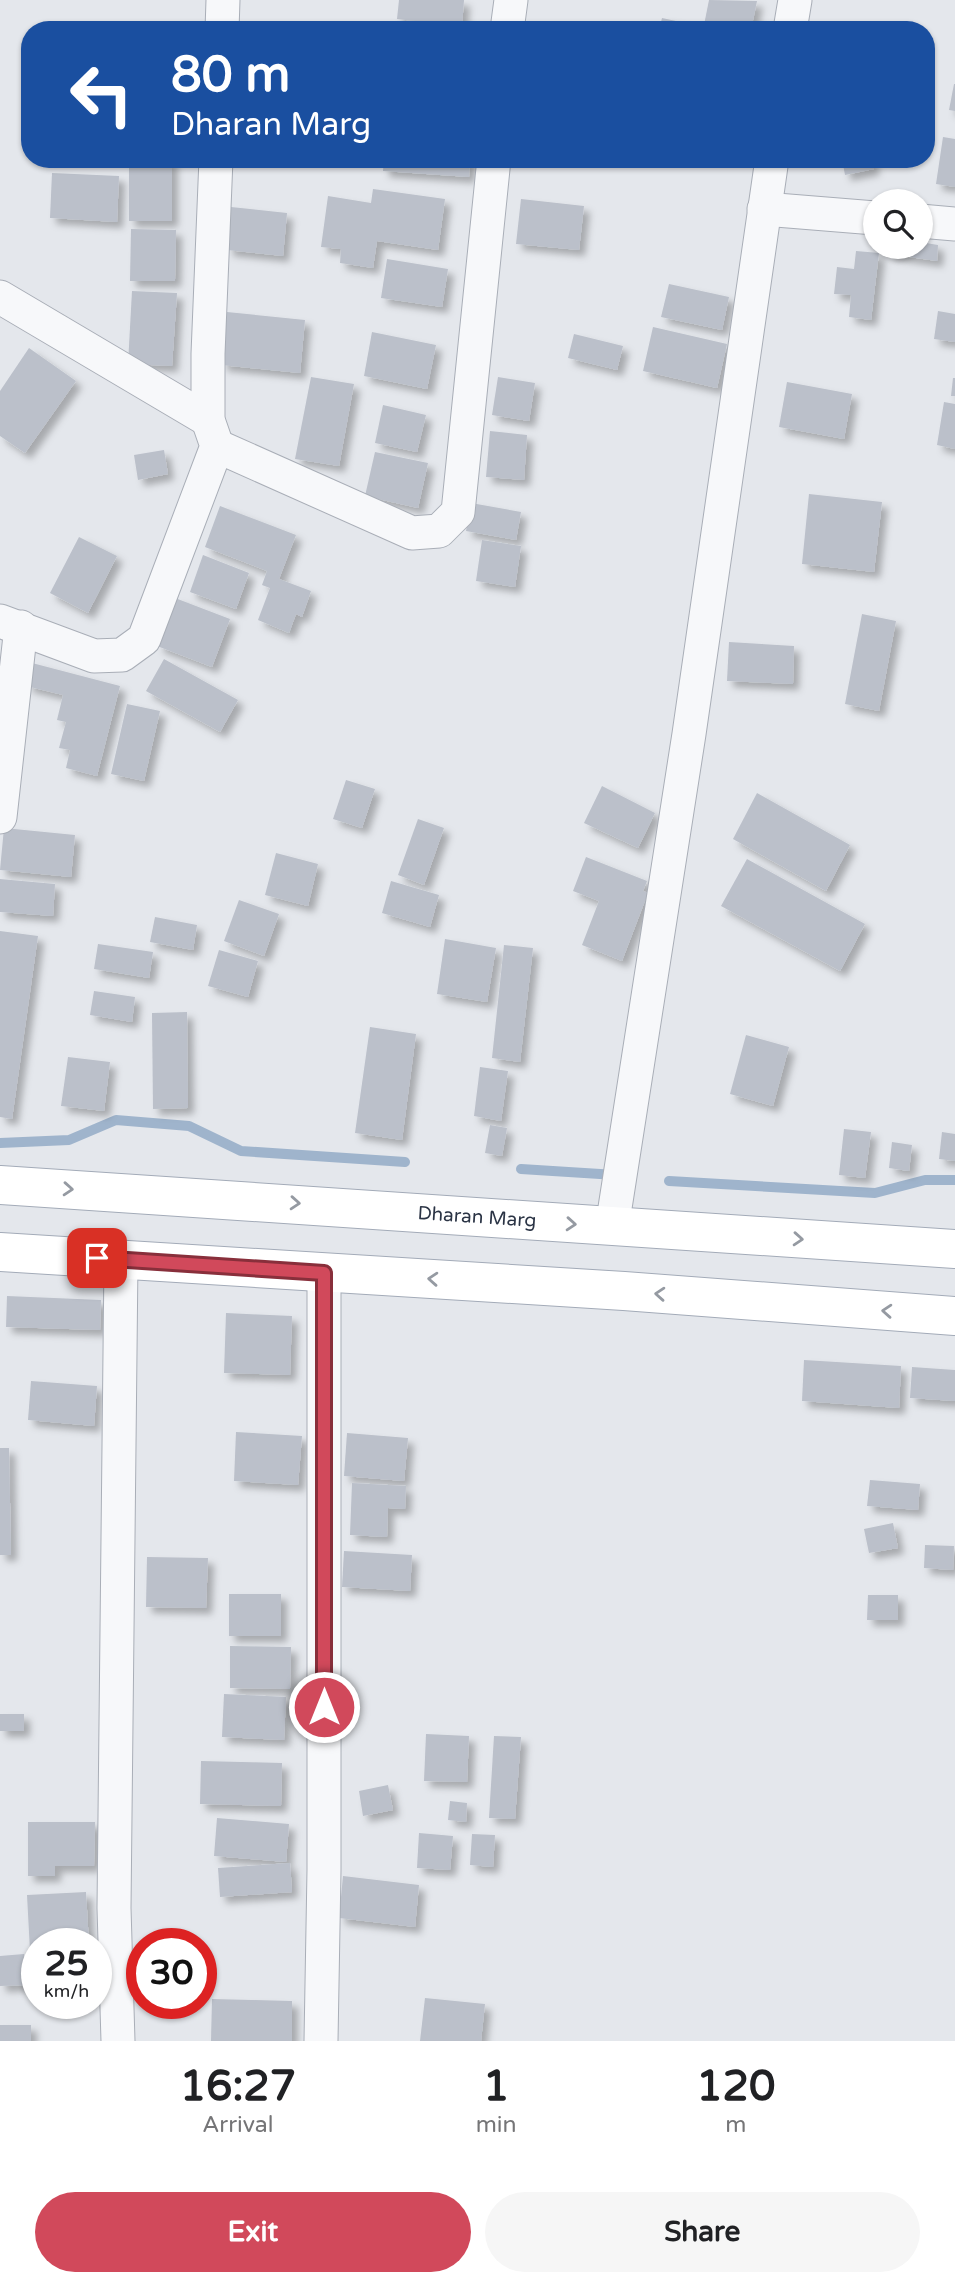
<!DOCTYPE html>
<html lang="en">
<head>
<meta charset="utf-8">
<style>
	:root { --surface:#fff; --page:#f6f6f6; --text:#202124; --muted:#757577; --accent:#d1495b }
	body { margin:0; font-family:"Varela Round",sans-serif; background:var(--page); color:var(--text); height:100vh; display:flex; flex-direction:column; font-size:26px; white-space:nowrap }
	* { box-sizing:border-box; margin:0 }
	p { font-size:23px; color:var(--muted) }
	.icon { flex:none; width:38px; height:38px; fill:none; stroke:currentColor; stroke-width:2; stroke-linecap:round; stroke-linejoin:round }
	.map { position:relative; height:2041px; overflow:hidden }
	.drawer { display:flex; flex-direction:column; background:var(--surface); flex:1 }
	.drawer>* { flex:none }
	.hud { position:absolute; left:21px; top:21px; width:914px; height:147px; border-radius:28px; box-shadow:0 2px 5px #0004; background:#1a4fa0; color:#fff; overflow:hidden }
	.controls { position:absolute; left:863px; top:189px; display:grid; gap:14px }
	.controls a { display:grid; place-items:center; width:70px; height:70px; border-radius:50%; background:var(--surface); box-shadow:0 2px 5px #0004; font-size:35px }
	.speed { position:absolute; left:21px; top:1928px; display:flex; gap:14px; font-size:35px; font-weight:700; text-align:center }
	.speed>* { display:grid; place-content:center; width:91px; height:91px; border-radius:50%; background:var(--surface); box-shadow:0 2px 5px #0004; line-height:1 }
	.speed small { font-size:18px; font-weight:400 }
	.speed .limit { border:10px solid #d22; background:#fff; color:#111 }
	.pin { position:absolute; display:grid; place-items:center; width:60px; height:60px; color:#fff; margin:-30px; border-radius:14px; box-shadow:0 4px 10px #0006 }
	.me { position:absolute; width:77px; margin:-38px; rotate:0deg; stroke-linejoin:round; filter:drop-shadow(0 0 5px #0008) }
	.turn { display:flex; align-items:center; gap:24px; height:147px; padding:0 35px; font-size:32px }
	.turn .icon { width:91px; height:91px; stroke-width:2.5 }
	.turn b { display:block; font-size:49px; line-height:60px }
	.eta { display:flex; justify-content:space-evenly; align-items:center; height:119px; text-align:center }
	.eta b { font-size:42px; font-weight:800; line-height:49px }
	.button { display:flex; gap:14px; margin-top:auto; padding:14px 35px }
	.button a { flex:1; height:80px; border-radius:42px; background:var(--accent); color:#fff; font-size:28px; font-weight:800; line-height:80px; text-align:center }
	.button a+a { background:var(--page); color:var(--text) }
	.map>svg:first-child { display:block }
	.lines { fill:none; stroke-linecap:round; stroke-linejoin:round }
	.stream { stroke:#9fb4cc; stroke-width:10 }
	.building { fill:#bbc0ca; filter:url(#shadow) }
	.street-casing { stroke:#a9aeb7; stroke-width:35 }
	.primary-casing { stroke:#a3abb8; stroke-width:40 }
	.street { stroke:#f7f8fa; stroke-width:33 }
	.primary { stroke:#fff; stroke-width:38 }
	.oneway { stroke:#959aa2 }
	.route-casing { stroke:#882f3b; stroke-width:18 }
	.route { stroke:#d1495b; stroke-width:12 }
	.labels { text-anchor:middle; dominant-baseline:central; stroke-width:6; stroke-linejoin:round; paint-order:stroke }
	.street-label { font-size:19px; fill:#2b3445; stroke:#f4f6f9 }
</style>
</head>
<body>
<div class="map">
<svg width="955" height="2041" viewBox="0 0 955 2041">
	<defs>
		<filter id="shadow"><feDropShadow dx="6" dy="6" stdDeviation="3.5" flood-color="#0004"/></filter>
	</defs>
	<rect width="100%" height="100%" fill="#e4e7ec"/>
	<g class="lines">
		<g class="stream">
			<path d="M0,1143l69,-3 47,-20 73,6 52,25 164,11"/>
			<path d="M521,1169l95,6"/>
			<path d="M669,1181l206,12 50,-13h30"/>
		</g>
	</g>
	<g class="building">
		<path d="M399,0h65l-2,26 -65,-7z"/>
		<path d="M709,0l48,1 -6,29h-24l-23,-5z"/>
		<path d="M662,18l33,7 -1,5h-35z"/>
		<path d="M954,84h1v27l-6,-1z"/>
		<path d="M943,137l12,2v48l-19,-3z"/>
		<rect x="129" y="159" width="43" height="62"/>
		<path d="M384,159h86l-1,18 -86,-6z"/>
		<path d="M842,159h30l2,10 -29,6z"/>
		<path d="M52,173l67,3 -2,46 -67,-4z"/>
		<path d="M373,189l72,10 -7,51 -61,-9 -4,27 -33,-5 1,-14 -20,-2 7,-51 43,7z"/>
		<path d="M521,199l63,7 -5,44 -63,-6z"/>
		<path d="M231,207l56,6 -4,43 -56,-6z"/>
		<path d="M131,229l45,1 -1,51h-45z"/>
		<path d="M920,242l18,3 -1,16 -49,-7 1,-7h31z"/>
		<path d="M856,251l23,2 -8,67 -22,-3 2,-22 -17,-1 3,-27 17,2z"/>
		<path d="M387,259l61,10 -6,38 -61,-9z"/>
		<path d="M669,284l60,13 -7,33 -61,-13z"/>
		<path d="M132,291l45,2 -5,73 -44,-2z"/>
		<path d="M938,311l17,3v28l-21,-3z"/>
		<path d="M227,312l78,8 -5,53 -79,-8z"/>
		<path d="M653,327l74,17 -10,44 -74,-17z"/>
		<path d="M372,332l64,13 -9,44 -63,-13z"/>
		<path d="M574,334l49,12 -6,24 -49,-12z"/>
		<path d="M29,348l47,33 -51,72 -25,-17v-45z"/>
		<path d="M311,377l43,7 -15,82 -44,-7z"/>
		<path d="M498,377l37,6 -6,38 -37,-6z"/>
		<path d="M953,378h2v18h-4z"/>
		<path d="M787,382l65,12 -8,45 -65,-12z"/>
		<path d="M944,402l11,2v45l-18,-4z"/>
		<path d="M383,405l43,10 -9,37 -42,-9z"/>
		<path d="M490,431l37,4 -3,45 -38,-3z"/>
		<path d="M164,450l4,24 -30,6 -4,-25z"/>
		<path d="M375,452l53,11 -10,45 -53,-12z"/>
		<path d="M809,494l73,8 -8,70 -72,-8z"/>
		<path d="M471,503l50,9 -5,28 -50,-9z"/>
		<path d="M220,506l76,29 -17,44 32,12 -9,26 -6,-3 -7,19 -31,-13 12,-32 -8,-3 5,-14 -62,-24z"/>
		<path d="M79,537l38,19 -29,57 -38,-20z"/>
		<path d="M482,540l39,6 -6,41 -39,-6z"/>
		<path d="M203,555l46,18 -13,36 -46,-17z"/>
		<path d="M175,598l55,21 -18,48 -55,-21z"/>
		<path d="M862,614l34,7 -17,90 -34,-7z"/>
		<path d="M729,642l65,4 -1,38 -66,-3z"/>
		<path d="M164,659l74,41 -18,32 -74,-41z"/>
		<path d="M32,663l88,23 -23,90 -31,-8 4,-18 -11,-2 7,-26 -9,-2 6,-25 -37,-9z"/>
		<path d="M127,704l33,7 -16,70 -33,-7z"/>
		<path d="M346,780l29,9 -13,39 -29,-9z"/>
		<path d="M602,786l53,27 -17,35 -54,-25z"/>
		<path d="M757,793l93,52 -24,46 -93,-52z"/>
		<path d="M418,819l26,9 -20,57 -26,-10z"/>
		<path d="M4,828l71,7 -4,42 -71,-7z"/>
		<path d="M276,853l42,11 -10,42 -43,-11z"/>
		<path d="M586,857l61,24 -4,10 5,2 -26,68 -40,-16 17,-44 -26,-10z"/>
		<path d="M747,859l118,65 -25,47 -119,-65z"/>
		<path d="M0,879l55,5 -2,32 -53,-4z"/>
		<path d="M391,881l48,14 -9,32 -48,-14z"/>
		<path d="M239,900l40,14 -15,42 -40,-15z"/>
		<path d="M155,917l42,8 -4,25 -43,-8z"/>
		<path d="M0,931l38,5 -26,183 -12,-2z"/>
		<path d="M445,939l51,9 -9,54 -50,-8z"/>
		<path d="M98,944l55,8 -4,26 -55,-9z"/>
		<path d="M504,945l29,3 -13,114 -28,-4z"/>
		<path d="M219,950l39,11 -10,36 -40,-11z"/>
		<path d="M94,991l41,6 -3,25 -42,-7z"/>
		<path d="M187,1012l1,96 -35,1 -1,-96z"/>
		<path d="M370,1027l46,7 -14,106 -47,-7z"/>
		<path d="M746,1035l43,12 -16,59 -43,-12z"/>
		<path d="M68,1057l42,5 -6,49 -43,-5z"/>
		<path d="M480,1067l28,4 -7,50 -27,-5z"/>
		<path d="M490,1125l17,3 -5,28 -17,-3z"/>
		<path d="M844,1129l27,3 -6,46 -26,-3z"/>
		<path d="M942,1132l13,2v27l-16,-2z"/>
		<path d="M892,1142l20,3 -3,26 -20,-3z"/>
		<path d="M7,1296l94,4 -1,30 -94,-3z"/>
		<path d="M226,1313l66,3 -2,59 -66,-2z"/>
		<path d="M804,1360l97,6 -2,42 -97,-7z"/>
		<path d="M912,1367l43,3v31l-45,-3z"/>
		<path d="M31,1381l66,5 -3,40 -66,-6z"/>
		<path d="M236,1432l66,4 -4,49 -64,-4z"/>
		<path d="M347,1433l61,5 -4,43 -60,-5z"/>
		<path d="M0,1448h9l2,107h-11z"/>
		<path d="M870,1480l50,4 -2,26 -51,-4z"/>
		<path d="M352,1483l54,3 -1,23 -17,-1 -1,29 -37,-2z"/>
		<path d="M893,1523l5,25 -29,5 -5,-24z"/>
		<path d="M925,1545l29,1 -1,24 -29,-2z"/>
		<path d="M344,1551l68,4 -2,36 -68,-4z"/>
		<path d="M147,1557l61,1 -2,50 -60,-1z"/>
		<rect x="229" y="1594" width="52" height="42"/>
		<path d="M868,1595h30v25h-31z"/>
		<path d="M230,1646l61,1 -1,42 -60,-1z"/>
		<path d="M224,1694l62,3 -2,43 -62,-3z"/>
		<rect x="0" y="1714" width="24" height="17"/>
		<path d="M426,1734l43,2 -2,46 -43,-1z"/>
		<path d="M494,1736l27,1 -6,82 -26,-1z"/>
		<path d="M201,1761l81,2 -1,43 -81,-2z"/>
		<path d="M388,1785l5,25 -30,6 -4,-25z"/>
		<path d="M450,1801l17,2 -1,19 -18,-2z"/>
		<path d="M217,1818l72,6 -3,38 -72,-6z"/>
		<path d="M28,1822h67l-1,44h-39v10h-27z"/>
		<path d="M419,1833l34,3 -3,34 -33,-2z"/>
		<path d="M472,1834l23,1 -2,32 -23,-2z"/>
		<path d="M290,1863l2,29 -72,5 -2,-29z"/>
		<path d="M343,1876l76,9 -4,42 -76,-9z"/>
		<path d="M86,1892l3,52h-52v7h-7l-3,-56z"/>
		<path d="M24,1954l2,31 -26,1v-30z"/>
		<path d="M425,1998l60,6 -4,37h-61z"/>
		<path d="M212,1999l80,2v40h-81z"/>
		<rect x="0" y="2025" width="31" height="16"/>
	</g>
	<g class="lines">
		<defs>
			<g id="street">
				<path d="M222,30l1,-30"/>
				<path d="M507,30l4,-30"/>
				<path d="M790,30l5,-30"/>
				<path d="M764,209l111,9"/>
				<path d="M920,221l35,3"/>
				<path d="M0,297l208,123"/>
				<path d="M217,446l195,87 27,-2 19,-19 36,-353"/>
				<path d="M0,621l94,35 28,-1 22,-16 73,-193 -9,-26v-66l8,-195"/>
				<path d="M0,817l21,-190"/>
				<path d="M612,1227l77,-493 83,-575"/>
				<path d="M118,2041l-4,-133 7,-648"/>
				<path d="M321,2041l3,-171v-597"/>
			</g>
			<g id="primary">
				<path id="s1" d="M0,1185l955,64"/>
				<path d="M0,1252l624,39 331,25"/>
			</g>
		</defs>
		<use href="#street" class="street-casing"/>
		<use href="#primary" class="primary-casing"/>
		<use href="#street" class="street"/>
		<use href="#primary" class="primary"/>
	</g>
	<defs><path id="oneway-chevron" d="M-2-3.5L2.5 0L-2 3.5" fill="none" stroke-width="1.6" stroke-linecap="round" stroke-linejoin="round" transform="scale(1.75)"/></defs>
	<g class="oneway">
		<use href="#oneway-chevron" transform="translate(68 1189) rotate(4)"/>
		<use href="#oneway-chevron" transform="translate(295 1203) rotate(4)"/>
		<use href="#oneway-chevron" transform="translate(571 1224) rotate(4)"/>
		<use href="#oneway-chevron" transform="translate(798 1239) rotate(4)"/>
		<use href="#oneway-chevron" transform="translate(433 1279) rotate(-176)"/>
		<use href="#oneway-chevron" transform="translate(660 1294) rotate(-176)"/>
		<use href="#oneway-chevron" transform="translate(887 1311) rotate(-176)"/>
	</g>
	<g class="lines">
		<defs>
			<path id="route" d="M97,1258l227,15v434"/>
		</defs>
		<use href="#route" class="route-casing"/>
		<use href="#route" class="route"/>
	</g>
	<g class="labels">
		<g class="street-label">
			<text stroke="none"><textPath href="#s1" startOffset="478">Dharan Marg</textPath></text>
		</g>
	</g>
</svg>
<div class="controls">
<a><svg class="icon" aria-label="search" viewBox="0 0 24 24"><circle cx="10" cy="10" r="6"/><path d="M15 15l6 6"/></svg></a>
</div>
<div class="speed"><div>25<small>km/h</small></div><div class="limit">30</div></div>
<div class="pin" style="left:97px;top:1258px;background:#d93025"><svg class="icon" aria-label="arrive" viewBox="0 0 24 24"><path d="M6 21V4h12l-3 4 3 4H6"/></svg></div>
<svg class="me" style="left:324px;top:1707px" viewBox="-20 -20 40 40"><circle r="17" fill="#d1495b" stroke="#fff" stroke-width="3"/><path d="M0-11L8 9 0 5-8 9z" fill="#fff"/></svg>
<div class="hud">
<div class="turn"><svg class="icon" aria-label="left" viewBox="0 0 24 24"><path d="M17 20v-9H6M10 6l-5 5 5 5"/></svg><div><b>80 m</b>Dharan Marg</div></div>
</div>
</div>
<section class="drawer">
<div class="eta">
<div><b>16:27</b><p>Arrival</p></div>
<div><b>1</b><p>min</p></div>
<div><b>120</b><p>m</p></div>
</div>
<div class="button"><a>Exit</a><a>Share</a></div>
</section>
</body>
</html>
